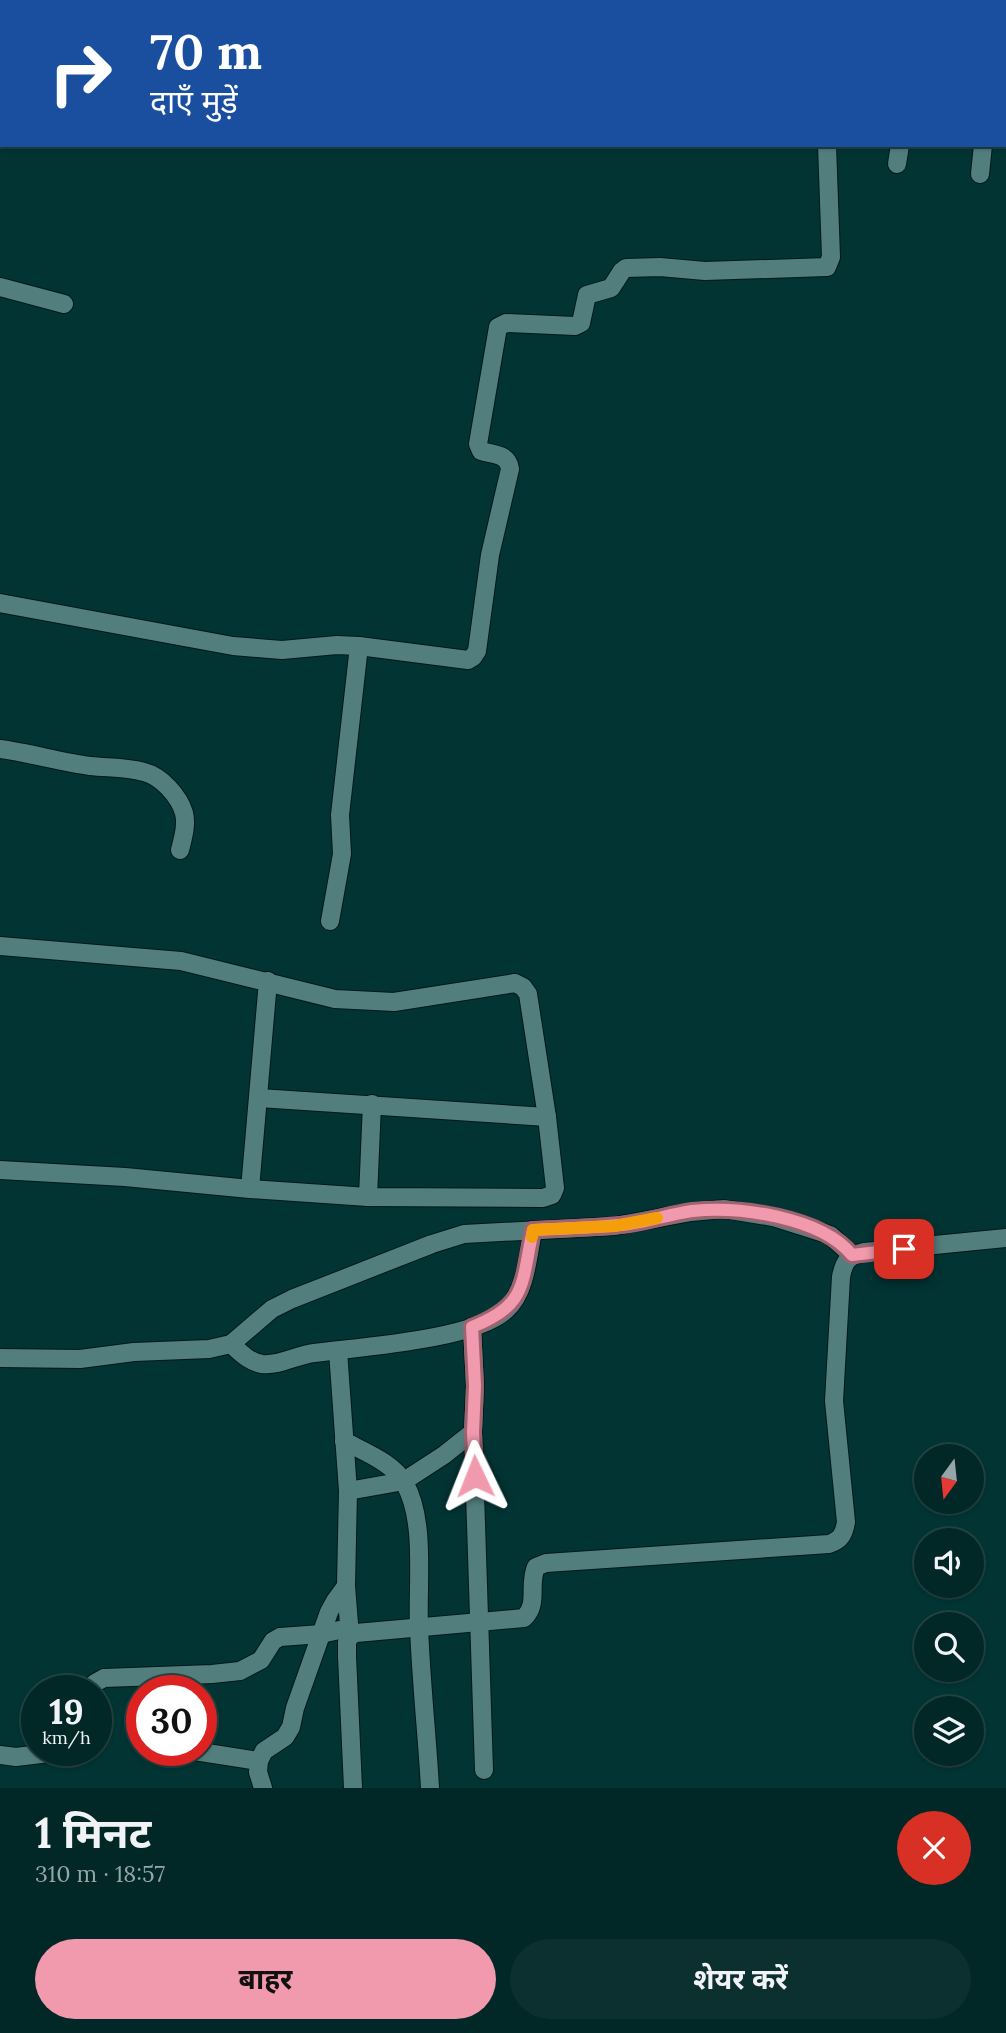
<!DOCTYPE html>
<html lang="hi">
<head>
<meta charset="utf-8">
<style>
	:root { --surface:#022727; --page:#0c2f2f; --text:#f1f3f6; --muted:#96a5a7; --line:#234444; --accent:#f29aad }
	body { margin:0; font-family:Lora,"Noto Sans Devanagari",serif; background:var(--page); color:var(--text); height:100vh; display:flex; flex-direction:column; font-size:26px; white-space:nowrap }
	* { box-sizing:border-box; margin:0 }
	p { font-size:23px; color:var(--muted) }
	.icon { flex:none; width:38px; height:38px; fill:none; stroke:currentColor; stroke-width:2; stroke-linecap:round; stroke-linejoin:round }
	.map { position:relative; height:1788px; overflow:hidden }
	.side { display:flex; flex-direction:column; background:var(--surface); flex:1 }
	.side>* { flex:none }
	.guide { position:absolute; left:0px; top:0px; width:1006px; height:147px; box-shadow:0 2px 5px #0004,0 0 0 2px var(--line); background:#1a4fa0; color:#fff; overflow:hidden }
	.needle { width:46px; rotate:195deg }
	.buttons { position:absolute; left:914px; top:1444px; display:grid; gap:14px }
	.buttons a { display:grid; place-items:center; width:70px; height:70px; border-radius:50%; background:var(--surface); box-shadow:0 2px 5px #0004,0 0 0 2px var(--line); font-size:35px }
	.speed { position:absolute; left:21px; top:1675px; display:flex; gap:14px; font-size:35px; font-weight:700; text-align:center }
	.speed>* { display:grid; place-content:center; width:91px; height:91px; border-radius:50%; background:var(--surface); box-shadow:0 2px 5px #0004,0 0 0 2px var(--line); line-height:1 }
	.speed small { font-size:18px; font-weight:400 }
	.speed .limit { border:10px solid #d22; background:#fff; color:#111 }
	.pin { position:absolute; display:grid; place-items:center; width:60px; height:60px; color:#fff; margin:-30px; border-radius:14px; box-shadow:0 4px 10px #0006 }
	.me { position:absolute; width:77px; margin:-38px; rotate:358deg; stroke-linejoin:round; filter:drop-shadow(0 0 5px #0008) }
	.turn { display:flex; align-items:center; gap:24px; height:147px; padding:0 35px; font-size:32px }
	.turn .icon { width:91px; height:91px; stroke-width:2.5 }
	.turn b { display:block; font-size:49px; line-height:60px }
	.round { display:grid; place-items:center; flex:none; width:74px; height:74px; border-radius:37px; background:var(--page) }
	.head { display:flex; align-items:center; justify-content:space-between; height:119px; padding:0 35px }
	h1 { font-size:42px; font-weight:700; line-height:52px }
	.primary-button { display:flex; gap:14px; margin-top:auto; padding:14px 35px }
	.primary-button a { flex:1; height:80px; border-radius:42px; background:var(--accent); color:#111; font-size:28px; font-weight:700; line-height:80px; text-align:center }
	.primary-button a+a { background:var(--page); color:var(--text) }
	.map>svg:first-child { display:block }
	.lines { fill:none; stroke-linecap:round; stroke-linejoin:round }
	.minor-casing { stroke:#031919; stroke-width:20 }
	.minor { stroke:#527f7e; stroke-width:18 }
	.route-casing { stroke:#9d6470; stroke-width:18 }
	.route { stroke:#f29aad; stroke-width:12 }
	.slow { stroke:#f59e0b; stroke-width:12 }
</style>
</head>
<body>
<div class="map">
<svg width="1006" height="1788" viewBox="0 0 1006 1788">
	<rect width="100%" height="100%" fill="#023434"/>
	<g class="lines">
		<defs>
			<g id="minor">
				<path d="M153,2l6,-2"/>
				<path d="M867,2v-2"/>
				<path d="M922,2v-2"/>
				<path d="M1004,5l1,-5"/>
				<path d="M0,34h2"/>
				<path d="M1004,121l2,1"/>
				<path d="M897,164l3,-19"/>
				<path d="M980,174l3,-29"/>
				<path d="M0,287l64,17"/>
				<path d="M0,603l233,43 49,4 55,-5 22,1 109,14 5,-3 4,-6 13,-96 20,-86c-2,-16 -17,-14 -29,-18l-3,-7 20,-117 8,-4 69,3 6,-3 6,-28 24,-7 11,-17 4,-3 34,-1 45,4 122,-4 4,-10 -4,-112"/>
				<path d="M0,749c30,4 60,13 90,17 18,2 36,1 54,6 17,4 35,24 40,41 3,12 -1,25 -4,37"/>
				<path d="M330,921l12,-67 -2,-39 19,-169"/>
				<path d="M0,946l181,15 154,38 59,3 121,-19 8,4 5,7 19,123 8,71 -3,7 -9,3 -175,-1 -118,-8 -125,-12 -125,-7"/>
				<path d="M259,1098l288,19"/>
				<path d="M250,1189l18,-208"/>
				<path d="M368,1197l4,-93"/>
				<path d="M472,1327l3,59 -2,46 11,338"/>
				<path d="M231,1344c9,8 18,18 31,20 18,2 34,-9 52,-11 45,-6 160,-13 192,-43 20,-18 22,-54 27,-80"/>
				<path d="M338,1351l10,140 -2,95 4,50"/>
				<path d="M0,1358l80,1 54,-7 75,-3 22,-5 41,-35 20,-10 140,-55 32,-10 151,-8 76,-14 33,-3 49,8 57,18 22,20"/>
				<path d="M344,1441c20,11 50,22 61,43 21,37 12,101 14,143 2,54 8,107 11,161"/>
				<path d="M348,1491l56,-10 40,-26 29,-23"/>
				<path d="M90,1690l5,-7 9,-5 108,-4 28,-3 21,-11 12,-19 7,-4 41,-3 28,-6"/>
				<path d="M188,1750l71,11"/>
				<path d="M0,1755l16,2 58,-7"/>
				<path d="M263,1788l-5,-16 1,-11 5,-10 21,-14 6,-10 4,-19 34,-96 6,-11 11,-15"/>
				<path d="M353,1788l-6,-132v-14l3,-6 6,-3 168,-15c15,-14 4,-33 12,-51l10,-4 283,-19c12,-4 15,-10 17,-22l-12,-121 7,-124c3,-16 7,-21 23,-25l142,-14"/>
			</g>
		</defs>
		<use href="#minor" class="minor-casing"/>
		<use href="#minor" class="minor"/>
	</g>
	<g class="lines">
		<defs>
			<path id="route" d="M475,1476l-2,-44 2,-46 -3,-59c56,-22 49,-43 61,-97 32,-2 64,-2 96,-6 21,-3 42,-10 63,-13 47,-5 129,6 160,44l52,-6"/>
		</defs>
		<use href="#route" class="route-casing"/>
		<use href="#route" class="route"/>
		<path class="slow" d="M532,1237l1,-7 82,-4 42,-8"/>
	</g>
</svg>
<div class="buttons">
<a><svg class="needle" viewBox="-14 -14 28 28"><path d="M0-13l5 13h-10z" fill="#e53935"/><path d="M0 13l5-13h-10z" fill="#96a5a7"/></svg></a>
<a><svg class="icon" aria-label="sound" viewBox="0 0 24 24"><path d="M4 9h4l5-4v14l-5-4H4zM17 9q2 3 0 6"/></svg></a>
<a><svg class="icon" aria-label="search" viewBox="0 0 24 24"><circle cx="10" cy="10" r="6"/><path d="M15 15l6 6"/></svg></a>
<a><svg class="icon" aria-label="layers" viewBox="0 0 24 24"><path d="M12 4l9 5-9 5-9-5zM3 14l9 5 9-5"/></svg></a>
</div>
<div class="speed"><div>19<small>km/h</small></div><div class="limit">30</div></div>
<div class="pin" style="left:904px;top:1249px;background:#d93025"><svg class="icon" aria-label="arrive" viewBox="0 0 24 24"><path d="M6 21V4h12l-3 4 3 4H6"/></svg></div>
<svg class="me" style="left:475px;top:1476px" viewBox="-20 -20 40 40"><path d="M0-17L14 15 0 8-14 15z" fill="#f29aad" stroke="#fff" stroke-width="4"/></svg>
<div class="guide">
<div class="turn"><svg class="icon" aria-label="right" viewBox="0 0 24 24"><path d="M7 20v-9h11M14 6l5 5-5 5"/></svg><div><b>70 m</b>दाएँ मुड़ें</div></div>
</div>
</div>
<section class="side">
<div class="head"><div><h1>1 मिनट</h1><p>310 m · 18:57</p></div><a class="round" style="background:#d93025;color:#fff"><svg class="icon" aria-label="close" viewBox="0 0 24 24"><path d="M6 6l12 12M18 6L6 18"/></svg></a></div>
<div class="primary-button"><a>बाहर</a><a>शेयर करें</a></div>
</section>
</body>
</html>
